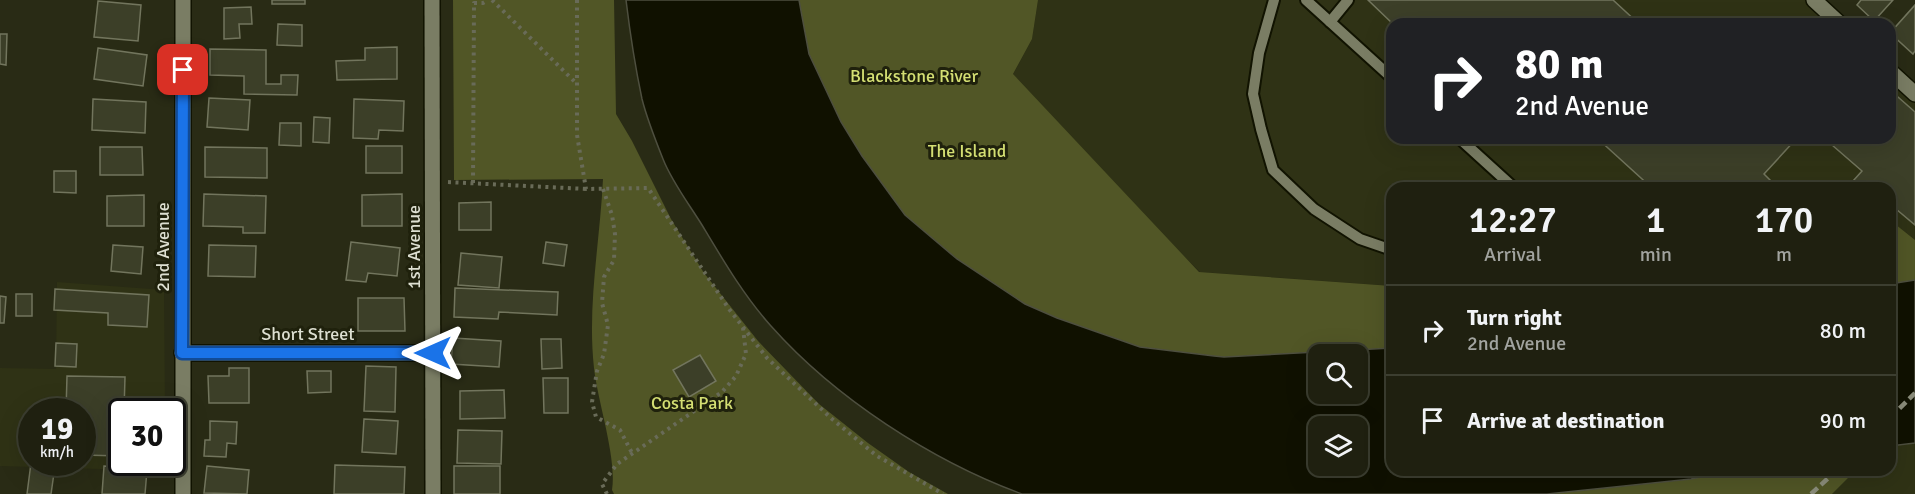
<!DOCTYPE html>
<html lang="en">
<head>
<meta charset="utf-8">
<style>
	:root { --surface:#1f2010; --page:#2c2d1e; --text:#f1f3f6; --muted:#a1a39f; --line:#3c3e30 }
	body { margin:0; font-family:Signika,sans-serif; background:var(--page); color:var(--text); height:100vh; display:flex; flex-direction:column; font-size:22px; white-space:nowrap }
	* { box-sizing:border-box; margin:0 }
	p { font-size:20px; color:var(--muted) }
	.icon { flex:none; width:33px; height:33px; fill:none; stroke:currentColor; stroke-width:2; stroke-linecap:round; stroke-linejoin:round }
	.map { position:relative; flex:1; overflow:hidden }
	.panel { position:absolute; left:1386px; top:182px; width:510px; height:294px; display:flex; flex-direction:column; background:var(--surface); border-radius:18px; box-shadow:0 6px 24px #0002,0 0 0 2px var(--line) }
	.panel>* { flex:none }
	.banner { position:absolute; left:1386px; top:18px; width:510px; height:126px; border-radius:18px; box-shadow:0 6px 24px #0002,0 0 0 2px var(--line); background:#202124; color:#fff; overflow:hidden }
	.fabs { position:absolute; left:1308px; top:344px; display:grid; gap:12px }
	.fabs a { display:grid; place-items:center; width:60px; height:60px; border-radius:12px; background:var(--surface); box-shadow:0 6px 24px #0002,0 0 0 2px var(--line); font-size:30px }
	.speed { position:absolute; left:18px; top:398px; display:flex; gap:12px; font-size:30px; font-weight:700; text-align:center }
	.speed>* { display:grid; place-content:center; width:78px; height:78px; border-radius:50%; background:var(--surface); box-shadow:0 6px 24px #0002,0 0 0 2px var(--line); line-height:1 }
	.speed small { font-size:15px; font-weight:400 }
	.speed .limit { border:3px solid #111; border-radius:9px; background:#fff; color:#111 }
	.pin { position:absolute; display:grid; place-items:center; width:51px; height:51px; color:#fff; margin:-26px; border-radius:12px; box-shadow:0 3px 9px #0006 }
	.me { position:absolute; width:66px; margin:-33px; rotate:270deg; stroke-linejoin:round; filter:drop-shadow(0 0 4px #0008) }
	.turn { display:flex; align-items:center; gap:21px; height:126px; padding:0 30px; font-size:27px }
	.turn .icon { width:78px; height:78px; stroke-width:2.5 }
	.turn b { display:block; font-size:42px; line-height:51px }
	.eta { display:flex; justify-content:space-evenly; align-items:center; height:102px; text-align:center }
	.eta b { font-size:36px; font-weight:600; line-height:42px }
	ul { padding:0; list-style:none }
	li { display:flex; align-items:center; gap:18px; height:90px; padding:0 30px; border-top:2px solid var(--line) }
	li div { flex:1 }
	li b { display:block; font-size:22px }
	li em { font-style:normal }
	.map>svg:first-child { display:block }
	.built { fill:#2f3215; fill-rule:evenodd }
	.green { fill:#515626 }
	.water { fill:#101100; stroke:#4e4f3f; stroke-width:1.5; fill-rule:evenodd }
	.building { fill:#3c3f28; stroke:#72755d; stroke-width:1.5 }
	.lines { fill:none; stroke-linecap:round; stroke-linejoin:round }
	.service-casing { stroke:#111301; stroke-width:14 }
	.minor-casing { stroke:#111301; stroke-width:18 }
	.tertiary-casing { stroke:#111301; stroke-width:18 }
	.path { stroke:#696b58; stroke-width:4; stroke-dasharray:3 4.5; stroke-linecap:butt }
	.service { stroke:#7a7d64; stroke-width:10 }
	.minor { stroke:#7a7d64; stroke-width:15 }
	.tertiary { stroke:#7a7d64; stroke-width:15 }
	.rail { stroke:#8b8d7b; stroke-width:4.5; stroke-dasharray:9 4.5; stroke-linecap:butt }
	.route-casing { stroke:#114b97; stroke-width:15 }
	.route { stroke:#1a73e8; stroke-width:10 }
	.labels { text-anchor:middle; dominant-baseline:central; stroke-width:6; stroke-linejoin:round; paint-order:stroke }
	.park-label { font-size:18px; fill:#d4df73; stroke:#1f210c }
	.street-label { font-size:18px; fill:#dddfd1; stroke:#1f210c }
</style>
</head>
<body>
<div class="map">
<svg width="1915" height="494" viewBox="0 0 1915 494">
	<rect width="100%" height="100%" fill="#292b15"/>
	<g class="built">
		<path d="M1038,0h786l26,24h-458v114h498v-75l25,25v152l-25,-20v-32h-498v98l-192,-14 -191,-190 23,-43z"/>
		<path d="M57,282l107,8 1,121h-43v51h44v9l-166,-5v-98l56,1zM32,411h50v51h-50z"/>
		<path d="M1915,443v51h-83l24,-24h34v-24z"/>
	</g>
	<g class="green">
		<path d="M453,0h161l2,114 16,27 39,78 33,54 54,68 61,63 49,39 41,29 39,22h-334l-2,-4c5,-32 -14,-87 -18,-122 -7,-63 6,-126 9,-189l-149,1z"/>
		<path d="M799,0h239l-6,39 -19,35 186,198 193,14v62l-168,9 -10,-1 -74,-9 -83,-29 -32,-14 -68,-45 -52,-44 -43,-59 -21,-34 -32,-68z"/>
		<path d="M1890,220l25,20v40l-25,4z"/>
		<path d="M1736,470h120l-24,24h-285l144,-15z"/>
	</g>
	<g class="water">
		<path d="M626,0h173l10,54 32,68 21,34 43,59 52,44 68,45 32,14 83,29 74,9 10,1 168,-9v122h344l-45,9 -144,15h-525c-90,-33 -187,-96 -251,-168 -27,-30 -48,-66 -69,-101 -13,-21 -30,-43 -39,-66 -8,-20 -16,-40 -21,-60 -7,-33 -12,-66 -16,-99zM1318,354h40v39h-40zM1318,426h40v39h-40z"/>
		<path d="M1915,280v163l-25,3v-162z"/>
	</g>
	<g class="building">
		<rect x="272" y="0" width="33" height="4"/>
		<path d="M1368,0h245l26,24h-165l-7,-6 -5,6h-69z"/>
		<path d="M1861,0h32l-19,21 -17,-16z"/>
		<path d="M98,1l43,4 -3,36 -44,-4z"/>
		<path d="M1915,5v46l-2,3 -23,-21z"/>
		<path d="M251,7l1,17h-13l1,14 -16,1v-31z"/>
		<path d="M278,24l24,1v21l-25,-1z"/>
		<path d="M0,34h7l-1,31 -6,-1z"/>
		<path d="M397,47v32l-60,1 -1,-19 29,-1v-12z"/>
		<path d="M98,48l49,7 -4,31 -49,-7z"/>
		<path d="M210,49l56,1v34h15v-9h17l-1,20 -53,-1v-18l-34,-1z"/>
		<path d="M1890,90l25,22v113l-25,-21v-16h-30l-7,-7 9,-10 -38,-33h66z"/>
		<path d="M209,98l41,2 -2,30 -41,-3z"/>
		<path d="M93,99l53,3 -1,31 -53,-3z"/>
		<path d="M354,99l50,2 -1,30 -24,-1 -1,9 -25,-1z"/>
		<path d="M314,117l16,1 -1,25 -16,-1z"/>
		<path d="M280,123h21v23l-22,-1z"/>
		<path d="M1597,138h200l-33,36 14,14h-126z"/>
		<rect x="366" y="146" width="36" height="27"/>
		<path d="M100,147h42l1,28h-43z"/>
		<path d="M205,147l62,1v30l-62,-1z"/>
		<path d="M54,171h22v22l-22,-1z"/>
		<path d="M204,194l62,2 -1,37h-22v-6l-40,-1z"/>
		<path d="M402,194v32h-40v-31z"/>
		<path d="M144,195v31h-37v-30z"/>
		<path d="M491,202v28h-32v-27z"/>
		<path d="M351,242l49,6 -3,28 -29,-3 -2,9 -20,-2z"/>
		<path d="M546,242l21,3 -3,21 -21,-3z"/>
		<path d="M113,245l30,2 -2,27 -30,-3z"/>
		<path d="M209,245l47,1 -1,31 -47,-1z"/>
		<path d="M461,253l41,4 -3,31 -41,-3z"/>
		<path d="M455,288l103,4 -1,23 -58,-3 -1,7 -44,-2z"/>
		<path d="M55,289l94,6 -2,32 -39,-2v-12l-54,-3z"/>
		<rect x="16" y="294" width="16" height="22"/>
		<path d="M0,296l6,1 -2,26h-4z"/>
		<path d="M358,298h46l1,33h-47z"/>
		<path d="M453,338l48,3 -2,26 -48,-3z"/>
		<path d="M541,339h20l1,29 -20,1z"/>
		<path d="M56,343l21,1 -1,23 -21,-1z"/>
		<path d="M700,355l16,26 -27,16 -16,-27z"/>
		<path d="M366,366l30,1 -1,45 -31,-1z"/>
		<path d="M229,368h20v35h-40l-1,-27h21z"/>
		<path d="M307,371h24v21l-23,1z"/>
		<path d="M67,376l58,1 -1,34h-2v45l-40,-1v-44h-16z"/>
		<path d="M543,378h25v35h-24z"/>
		<path d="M504,390l1,28 -45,1v-28z"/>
		<path d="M364,419l34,2 -2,33 -34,-2z"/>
		<path d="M210,421l27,1 -1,22 -9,-1 -1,14 -22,-1 1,-16h5z"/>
		<path d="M458,430l44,1 -1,33 -44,-1z"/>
		<path d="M31,463l24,3 -4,28h-24z"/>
		<path d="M335,465l70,2 -1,27h-70z"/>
		<path d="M104,466l43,4 -2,24h-43z"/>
		<path d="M207,466l42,4 -2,24 -43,-1z"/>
		<rect x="454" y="466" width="46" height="28"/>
	</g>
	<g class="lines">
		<defs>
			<g id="service">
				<path d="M1274,0l-15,53 -6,41 8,35 12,41 41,39 46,30 32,11"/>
				<path d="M1306,0l86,78"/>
				<path d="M1330,22l18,-22"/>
				<path d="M1459,138l55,50"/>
			</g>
			<g id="minor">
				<path d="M432,0l1,494"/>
				<path d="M1814,0l26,24"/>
				<path d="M1890,71l25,23"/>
				<path d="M182,353h251"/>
			</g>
			<path id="tertiary" d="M183,494v-494"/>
		</defs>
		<use href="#service" class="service-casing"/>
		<use href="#minor" class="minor-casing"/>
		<use href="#tertiary" class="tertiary-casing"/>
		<g class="path">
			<path d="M492,0l85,84"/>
			<path d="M577,0v135l9,54 62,-1 81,121 38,49 65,61 45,37 66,38"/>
			<path d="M448,182l138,7"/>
			<path d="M473,183l1,-180h9l5,-3"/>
			<path d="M603,189l9,26 3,19 -1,26 -10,17 -2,26 6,22 -4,29 -7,17 -5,31 4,15 24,13 12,23"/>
			<path d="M607,494l-5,-10 15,-20 105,-72 14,-16 10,-22 -3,-26"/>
		</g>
		<use href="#service" class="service"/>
		<use href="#minor" class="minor"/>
		<use href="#tertiary" class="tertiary"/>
		<g class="rail">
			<path d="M1890,418l25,-25"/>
			<path d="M1811,494l26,-24"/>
		</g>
	</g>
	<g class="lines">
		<defs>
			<path id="route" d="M183,70l-1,283h251"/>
		</defs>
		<use href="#route" class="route-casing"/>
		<use href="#route" class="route"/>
	</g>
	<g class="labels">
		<g class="park-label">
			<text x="914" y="76">Blackstone River</text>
			<text x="967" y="151">The Island</text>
			<text x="692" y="403">Costa Park</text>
		</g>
		<g class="street-label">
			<text transform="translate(163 247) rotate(-90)">2nd Avenue</text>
			<text transform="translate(414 247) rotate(-90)">1st Avenue</text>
			<text x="308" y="334">Short Street</text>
		</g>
	</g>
</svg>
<div class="fabs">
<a><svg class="icon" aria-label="search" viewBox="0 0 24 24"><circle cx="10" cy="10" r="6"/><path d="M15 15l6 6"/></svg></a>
<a><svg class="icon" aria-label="layers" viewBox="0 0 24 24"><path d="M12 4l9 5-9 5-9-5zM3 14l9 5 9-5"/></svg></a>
</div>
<div class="speed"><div>19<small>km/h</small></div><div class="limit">30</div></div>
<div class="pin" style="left:183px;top:70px;background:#d93025"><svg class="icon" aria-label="arrive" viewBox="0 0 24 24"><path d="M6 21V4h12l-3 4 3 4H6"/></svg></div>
<svg class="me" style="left:433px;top:353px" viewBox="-20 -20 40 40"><path d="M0-17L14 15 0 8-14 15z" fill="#1a73e8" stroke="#fff" stroke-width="4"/></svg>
<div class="banner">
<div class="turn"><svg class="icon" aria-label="right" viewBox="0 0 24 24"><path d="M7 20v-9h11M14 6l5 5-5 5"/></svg><div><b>80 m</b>2nd Avenue</div></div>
</div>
<section class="panel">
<div class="eta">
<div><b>12:27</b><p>Arrival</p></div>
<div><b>1</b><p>min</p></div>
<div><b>170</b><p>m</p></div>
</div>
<ul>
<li><svg class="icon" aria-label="right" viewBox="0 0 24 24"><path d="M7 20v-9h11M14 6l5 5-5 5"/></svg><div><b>Turn right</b><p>2nd Avenue</p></div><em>80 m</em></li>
<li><svg class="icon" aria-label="arrive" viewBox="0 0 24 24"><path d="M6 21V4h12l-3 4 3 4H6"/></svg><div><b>Arrive at destination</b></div><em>90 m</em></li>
</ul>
</section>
</div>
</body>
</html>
